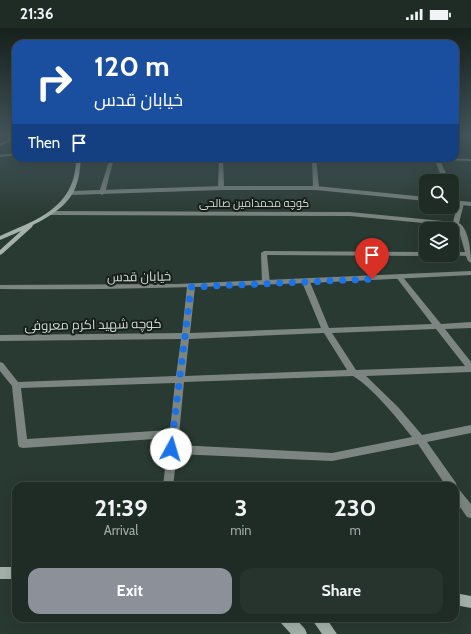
<!DOCTYPE html>
<html lang="en">
<head>
<meta charset="utf-8">
<style>
	:root { --surface:#1f2c26; --page:#27342e; --text:#f1f3f6; --muted:#a1a7a7; --line:#3c4843; --accent:#8c9099 }
	body { margin:0; font-family:Cabin,Cairo,sans-serif; background:var(--page); color:var(--text); height:100vh; display:flex; flex-direction:column; font-size:15px; white-space:nowrap }
	* { box-sizing:border-box; margin:0 }
	p { font-size:13px; color:var(--muted) }
	.icon { flex:none; width:22px; height:22px; fill:none; stroke:currentColor; stroke-width:2; stroke-linecap:round; stroke-linejoin:round }
	.map { position:relative; flex:1; overflow:hidden }
	.panel { position:absolute; left:12px; top:454px; width:447px; height:140px; display:flex; flex-direction:column; background:var(--surface); border-radius:12px; box-shadow:0 4px 16px #0002,0 0 0 1px var(--line) }
	.panel>* { flex:none }
	.banner { position:absolute; left:12px; top:12px; width:447px; height:122px; border-radius:12px; box-shadow:0 4px 16px #0002,0 0 0 1px var(--line); background:#1a4fa0; color:#fff; overflow:hidden }
	.tools { position:absolute; left:419px; top:146px; display:grid; gap:8px }
	.tools a { display:grid; place-items:center; width:40px; height:40px; border-radius:8px; background:var(--surface); box-shadow:0 4px 16px #0002,0 0 0 1px var(--line); font-size:20px }
	.pin { position:absolute; display:grid; place-items:center; width:34px; height:34px; color:#fff; margin:-41px -17px; border-radius:50% 50% 50% 0; rotate:-45deg; box-shadow:0 0 4px #0007 }
	.pin .icon { rotate:45deg }
	.me { position:absolute; width:44px; margin:-22px; rotate:6deg; stroke-linejoin:round; filter:drop-shadow(0 0 3px #0008) }
	.turn { display:flex; align-items:center; gap:14px; height:84px; padding:0 16px; font-size:18px }
	.turn .icon { width:52px; height:52px; stroke-width:2.5 }
	.turn b { display:block; font-size:28px; line-height:34px }
	.then { display:flex; align-items:center; height:38px; padding:0 16px; background:#0003; gap:8px; font-size:15px }
	.eta { display:flex; justify-content:space-evenly; align-items:center; height:68px; text-align:center }
	.eta b { font-size:24px; font-weight:700; line-height:28px }
	.button { display:flex; gap:8px; margin-top:auto; padding:8px 16px }
	.button a { flex:1; height:46px; border-radius:12px; background:var(--accent); color:#fff; font-size:16px; font-weight:700; line-height:46px; text-align:center }
	.button a+a { background:var(--page); color:var(--text) }
	.status { display:flex; justify-content:space-between; align-items:center; height:28px; padding:0 20px; background:var(--surface); direction:ltr }
	.status svg { height:11px; fill:currentColor }
	.map>svg:first-child { display:block }
	.lines { fill:none; stroke-linecap:round; stroke-linejoin:round }
	.minor { fill:#7c8581; fill-rule:evenodd }
	.tertiary { fill:#7c8581; fill-rule:evenodd }
	.secondary { fill:#a4b2ab; fill-rule:evenodd }
	.route { stroke:#1a73e8; stroke-width:7; stroke-dasharray:0 12.6 }
	.labels { text-anchor:middle; dominant-baseline:central; stroke-width:4; stroke-linejoin:round; paint-order:stroke }
	.far-street-label { font-size:11px; fill:#d4ded9; stroke:#171f1b }
	.street-label { font-size:13px; fill:#d4ded9; stroke:#171f1b }
</style>
</head>
<body>
<div class="status"><b>21:36</b><svg viewBox="0 0 49 12"><path d="M0 12V9h3v3zM5 12V6h3v6zM10 12V3h3v9zM15 12V0h3v12zM26 1h20v11H26zM47 4h2v5h-2z"/></svg></div>
<div class="map">
<svg width="471" height="606" viewBox="0 0 471 606">
	<rect width="100%" height="100%" fill="#293a32"/>
	<g class="lines">
		<g class="minor">
			<path d="M1,107h6l7,5 -14,6v-3l8,-3z"/>
			<path d="M16,125v2l-16,2v-2z"/>
			<path d="M110,130h4l-9,35 -3,2 -3,-2z"/>
			<path d="M219,130h4l1,30 -3,2 -3,-2z"/>
			<path d="M312,130h4l3,30 -3,2 -3,-2z"/>
			<path d="M432,130l39,1v2l-31,-1 7,16 -3,2 -3,-2 -6,-16z"/>
			<path d="M461,173l3,2 -5,20c10,6 12,29 12,40l-3,-2 -2,-5 -17,-1h3v-3h13l-7,-24 -3,-2 -105,-10 -299,-1 -3,-2 3,-2 299,1 103,10 5,-19z"/>
			<path d="M264,223l162,1v3h3l-3,1 -159,-1 3,29 -4,2 -4,-2 -1,-31z"/>
			<path d="M400,247l2,1 39,48 30,-2v6l-26,1 26,33v10l-105,4 32,31 24,28 49,-10v8l-44,9 29,41 1,4 14,17v14l-4,-1 -12,-17v-14h-9l-28,-42 -86,17 -155,-7 -4,32h-10l4,-35 -1,-2 3,-11 -146,10 -4,-1 -1,-3 -6,-58 -12,-15v-9l3,1 15,19 158,-6 5,-37 -181,2v-6l182,-2 5,-46 4,-2 4,2 -5,46 131,-5 -19,-46 4,-2 4,2 19,46 103,-4 -36,-47zM436,301l29,37 -109,4 -24,-37zM324,305l23,37 -162,6 4,-37zM353,348c20,12 44,42 59,61l-80,16 -154,-8 6,-63zM175,355l-5,47 -143,9 -6,-51z"/>
		</g>
		<g class="tertiary">
			<path d="M221,158h95l110,11v4l-110,-11h-95l-151,5 -3,-2 3,-2z"/>
			<path d="M452,172l19,2v4l-19,-2z"/>
			<path d="M471,243v4c-157,8 -314,16 -471,14v-4l177,-1z"/>
		</g>
		<g class="secondary">
			<path d="M77,130h4c-1,8 -1,17 -4,25 -6,21 -26,33 -44,42l-1,2 -30,27 -2,1v-5l21,-19 -21,9v-4c26,-12 59,-22 71,-51 4,-8 4,-18 6,-27z"/>
			<rect x="0" y="539" width="16" height="12"/>
			<path d="M455,565l16,3v12l-16,-3z"/>
			<path d="M279,590h16l10,11 2,5h-16l-10,-11z"/>
			<path d="M311,590h15l11,16h-15z"/>
		</g>
	</g>
	<linearGradient id="sky" x2="0" y2="1"><stop stop-color="#17201c"/><stop offset="0.56" stop-color="#43555a"/><stop offset="1" stop-color="#43555a" stop-opacity="0"/></linearGradient>
	<rect width="471" height="192" fill="url(#sky)"/>
	<g class="lines">
		<path class="route" d="M171,421l20,-162 181,-8"/>
	</g>
	<g class="labels">
		<g class="far-street-label">
			<text x="254" y="175">کوچه محمدامین صالحی</text>
		</g>
		<g class="street-label">
			<text transform="translate(139 248) rotate(-1)">خیابان قدس</text>
			<text transform="translate(93 296) rotate(-1)">کوچه شهید اکرم معروفی</text>
		</g>
	</g>
</svg>
<div class="tools">
<a><svg class="icon" aria-label="search" viewBox="0 0 24 24"><circle cx="10" cy="10" r="6"/><path d="M15 15l6 6"/></svg></a>
<a><svg class="icon" aria-label="layers" viewBox="0 0 24 24"><path d="M12 4l9 5-9 5-9-5zM3 14l9 5 9-5"/></svg></a>
</div>
<div class="pin" style="left:372px;top:251px;background:#d93025"><svg class="icon" aria-label="arrive" viewBox="0 0 24 24"><path d="M6 21V4h12l-3 4 3 4H6"/></svg></div>
<svg class="me" style="left:171px;top:421px" viewBox="-20 -20 40 40"><circle r="19" fill="#fff"/><path d="M0-13L10 11 0 6-10 11z" fill="#1a73e8"/></svg>
<div class="banner">
<div class="turn"><svg class="icon" aria-label="right" viewBox="0 0 24 24"><path d="M7 20v-9h11M14 6l5 5-5 5"/></svg><div><b>120 m</b>خیابان قدس</div></div>
<div class="then">Then<svg class="icon" aria-label="arrive" viewBox="0 0 24 24"><path d="M6 21V4h12l-3 4 3 4H6"/></svg></div>
</div>
<section class="panel">
<div class="eta">
<div><b>21:39</b><p>Arrival</p></div>
<div><b>3</b><p>min</p></div>
<div><b>230</b><p>m</p></div>
</div>
<div class="button"><a>Exit</a><a>Share</a></div>
</section>
</div>
</body>
</html>
